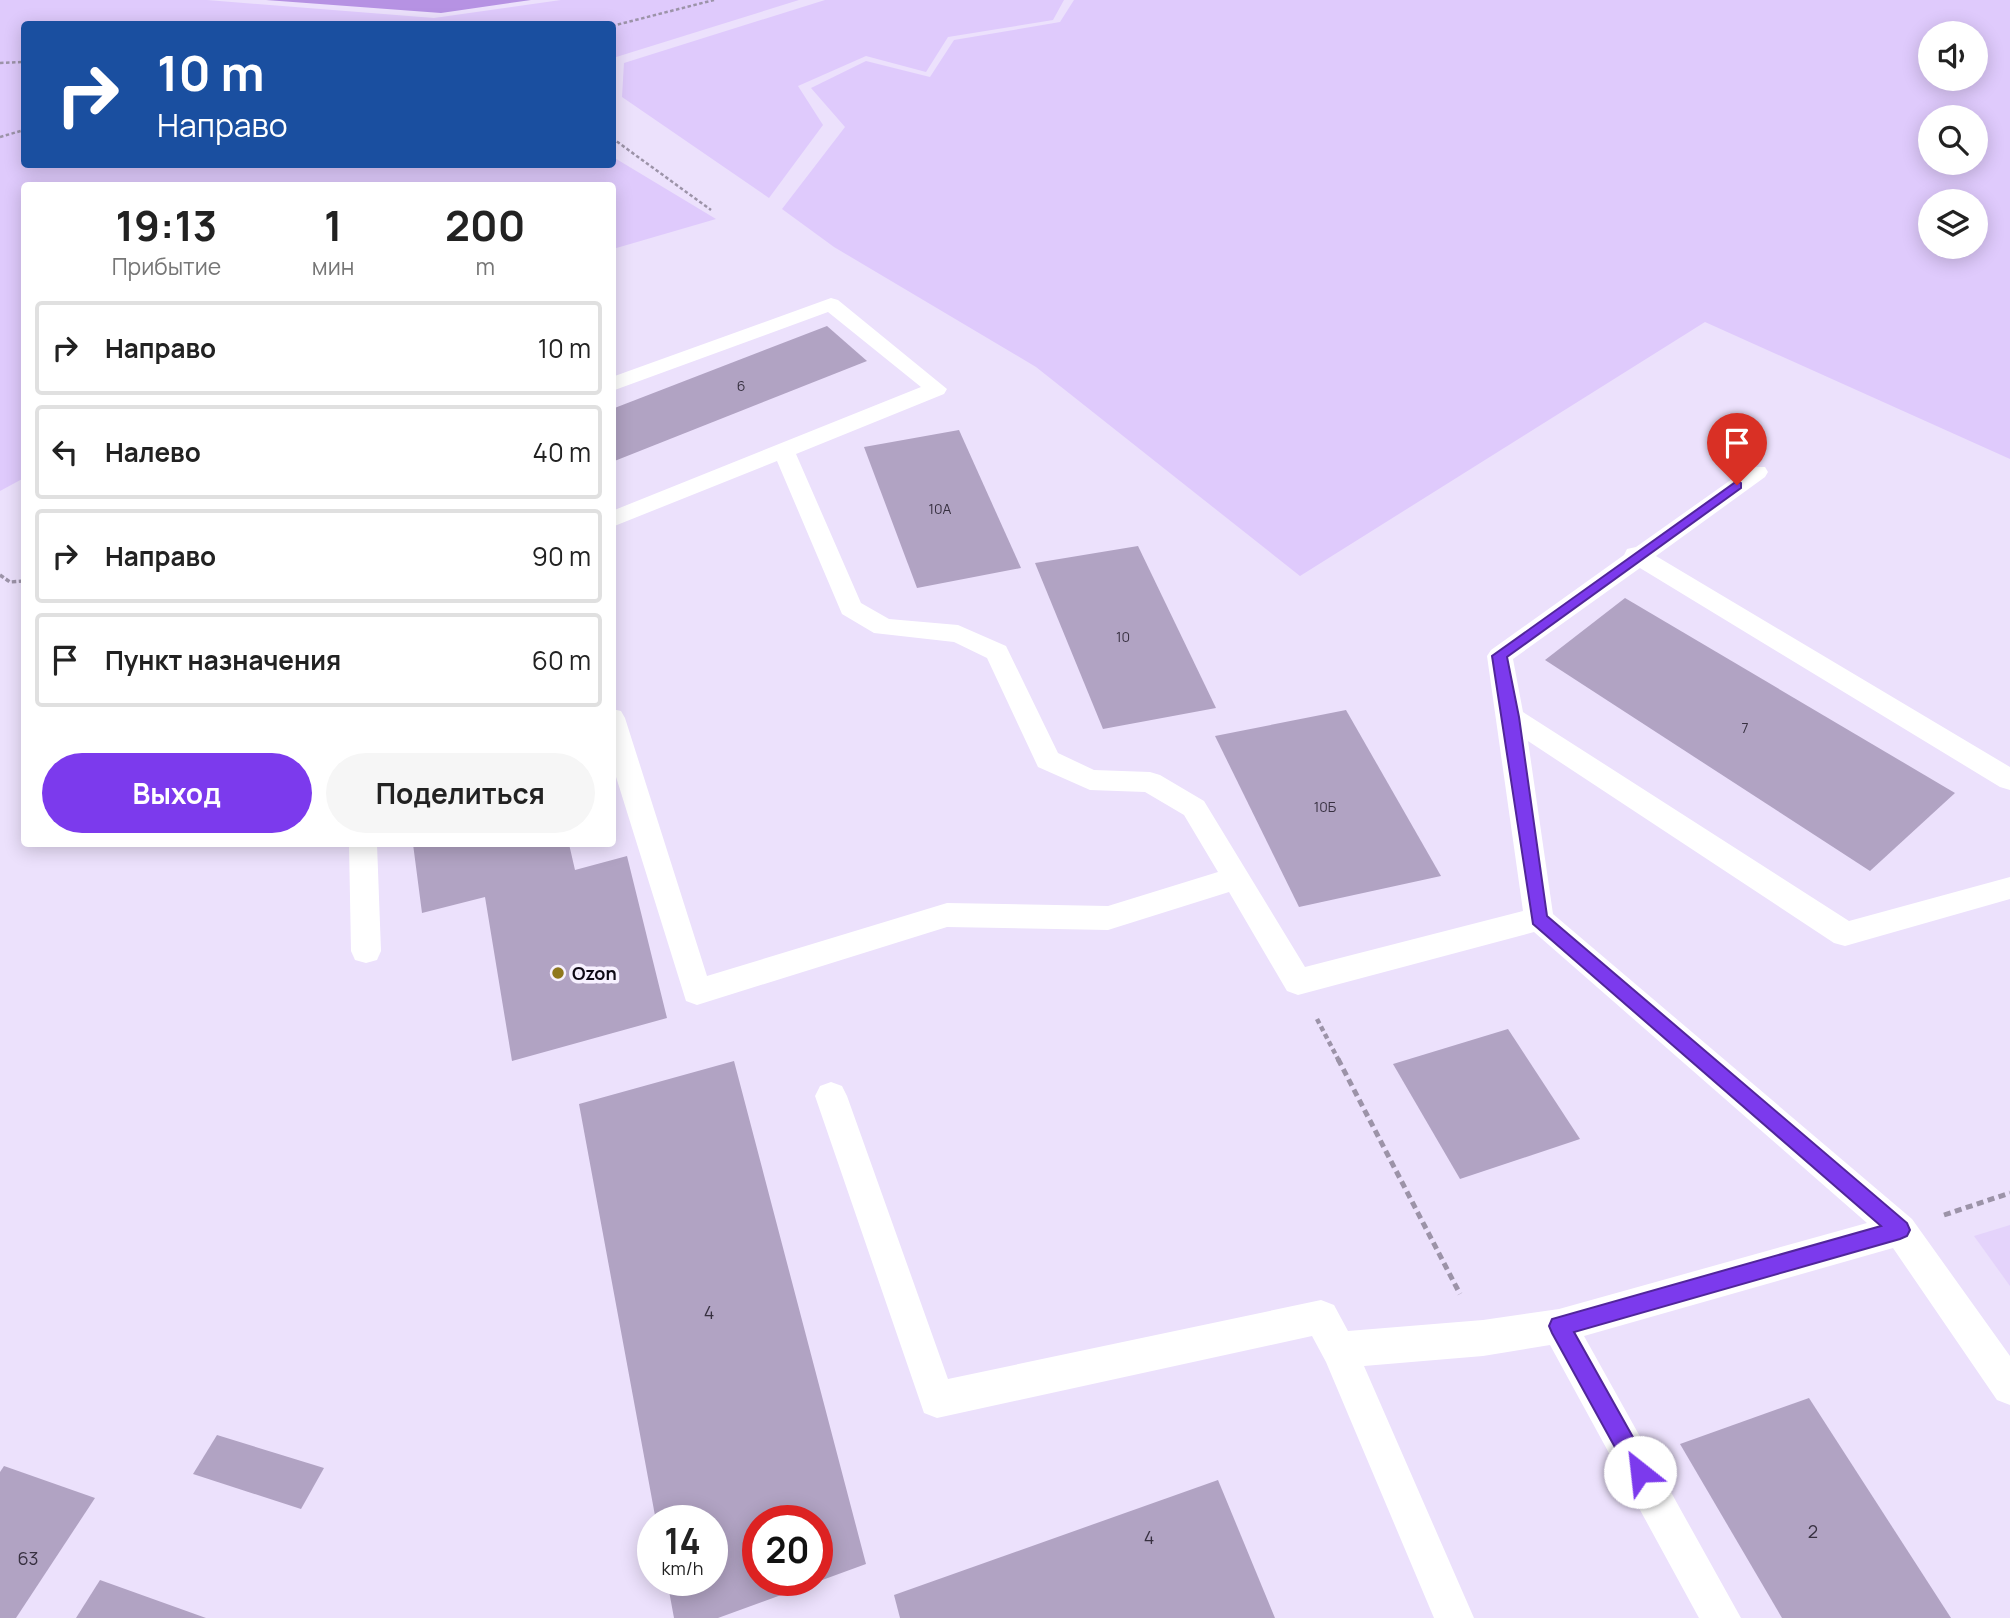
<!DOCTYPE html>
<html lang="ru">
<head>
<meta charset="utf-8">
<style>
	:root { --surface:#fff; --page:#f6f6f6; --text:#222; --muted:#767676; --line:#e0e0e0; --accent:#7c3aed }
	body { margin:0; font-family:Manrope,sans-serif; background:var(--page); color:var(--text); height:100vh; display:flex; flex-direction:column; font-size:26px; white-space:nowrap }
	* { box-sizing:border-box; margin:0 }
	p { font-size:23px; color:var(--muted) }
	.icon { flex:none; width:38px; height:38px; fill:none; stroke:currentColor; stroke-width:2; stroke-linecap:round; stroke-linejoin:round }
	.map { position:relative; flex:1; overflow:hidden }
	.panel { position:absolute; left:21px; top:182px; width:595px; height:665px; display:flex; flex-direction:column; background:var(--surface); border-radius:7px; box-shadow:0 4px 18px #0003 }
	.panel>* { flex:none }
	.top-card { position:absolute; left:21px; top:21px; width:595px; height:147px; border-radius:7px; box-shadow:0 4px 18px #0003; background:#1a4fa0; color:#fff; overflow:hidden }
	.controls { position:absolute; left:1918px; top:21px; display:grid; gap:14px }
	.controls a { display:grid; place-items:center; width:70px; height:70px; border-radius:50%; background:var(--surface); box-shadow:0 4px 18px #0003; font-size:35px }
	.speed { position:absolute; left:637px; top:1505px; display:flex; gap:14px; font-size:35px; font-weight:700; text-align:center }
	.speed>* { display:grid; place-content:center; width:91px; height:91px; border-radius:50%; background:var(--surface); box-shadow:0 4px 18px #0003; line-height:1 }
	.speed small { font-size:18px; font-weight:400 }
	.speed .limit { border:10px solid #d22; background:#fff; color:#111 }
	.pin { position:absolute; display:grid; place-items:center; width:60px; height:60px; color:#fff; margin:-72px -30px; border-radius:50% 50% 50% 0; rotate:-45deg; box-shadow:0 0 7px #0007 }
	.pin .icon { rotate:45deg }
	.me { position:absolute; width:77px; margin:-38px; rotate:331deg; stroke-linejoin:round; filter:drop-shadow(0 0 5px #0008) }
	.turn { display:flex; align-items:center; gap:24px; height:147px; padding:0 21px; font-size:32px }
	.turn .icon { width:91px; height:91px; stroke-width:2.5 }
	.turn b { display:block; font-size:49px; line-height:60px }
	.eta { display:flex; justify-content:space-evenly; align-items:center; height:119px; text-align:center }
	.eta b { font-size:42px; font-weight:700; line-height:49px }
	.action { display:flex; gap:14px; margin-top:auto; padding:14px 21px }
	.action a { flex:1; height:80px; border-radius:42px; background:var(--accent); color:#fff; font-size:28px; font-weight:700; line-height:80px; text-align:center }
	.action a+a { background:var(--page); color:var(--text) }
	ul { padding:0; list-style:none }
	li { display:flex; align-items:center; gap:21px; height:94px; margin:0 14px 10px; padding:0 7px; border:4px solid var(--line); border-radius:7px }
	li div { flex:1 }
	li b { display:block; font-size:26px }
	li em { font-style:normal }
	.map>svg:first-child { display:block }
	.built { fill:#e4d3fb }
	.green { fill:#dfcafc; fill-rule:evenodd }
	.forest { fill:#b692e3 }
	.building { fill:#b1a3c3; fill-rule:evenodd }
	.lines { fill:none; stroke-linecap:round; stroke-linejoin:round }
	.path-far3 { stroke:#9c93a8; stroke-width:2.5; stroke-dasharray:3.5 2.5; stroke-linecap:butt }
	.path-far2 { stroke:#9c93a8; stroke-width:3.5; stroke-dasharray:4.5 2.5; stroke-linecap:butt }
	.path-far1 { stroke:#9c93a8; stroke-width:4.5; stroke-dasharray:5 3.5; stroke-linecap:butt }
	.path { stroke:#9c93a8; stroke-width:5; stroke-dasharray:7 4.5; stroke-linecap:butt }
	.lane { fill:#fff; fill-rule:evenodd }
	.route { fill:#7c3aed; stroke:#51269a; stroke-width:2 }
	.poi-dot { fill:#8f781e; stroke:#f7f1ff; stroke-width:2.5 }
	.labels { text-anchor:middle; dominant-baseline:central; stroke-width:7; stroke-linejoin:round; paint-order:stroke }
	.number-label { font-size:14px; fill:#373040 }
	.poi-label { font-size:18px; font-weight:bold; fill:#0e0914; stroke:#f7f1ff; text-anchor:start }
	.near-number-label { font-size:18px; fill:#373040 }
</style>
</head>
<body>
<div class="map">
<svg width="2010" height="1618" viewBox="0 0 2010 1618">
	<rect width="100%" height="100%" fill="#ece1fc"/>
	<path class="built" d="M2010,1225v61l-36,-50z"/>
	<g class="green">
		<path d="M0,0h207l227,18 127,-18h238l-186,58 -1,-34h-588v140h588l1,-7 103,62 -103,30 -1,-63h-588v292l-24,13z"/>
		<path d="M825,0h239l-11,20 -105,17 -22,35 -60,-16 -68,30 25,39 -54,73 -147,-101 2,-34z"/>
		<path d="M1074,0h936v459l-305,-137 -405,254 -264,-209 -202,-120 -52,-38 63,-82 -34,-39 55,-27 64,16 24,-37 106,-18zM1930,33h46v46h-46zM1930,117h46v46h-46zM1930,201h46v46h-46z"/>
	</g>
	<path class="forest" d="M266,0h265l-90,13z"/>
	<g class="building">
		<path d="M827,326l40,35 -255,101v-53z"/>
		<path d="M959,430l62,138 -104,20 -53,-141z"/>
		<path d="M1138,546l78,162 -113,21 -68,-166z"/>
		<path d="M1625,598l330,195 -85,78 -325,-211z"/>
		<path d="M1346,710l95,166 -142,31 -84,-171z"/>
		<path d="M413,844h156l6,26 52,-14 40,162 -155,43 -27,-164 -63,16z"/>
		<path d="M1508,1029l72,110 -120,40 -67,-115z"/>
		<path d="M734,1061l132,503 -148,54h-44l-7,-38h45v-59h-56l-77,-417zM758,1521h59v59h-59z"/>
		<path d="M1809,1398l142,220h-169l-102,-174z"/>
		<path d="M217,1435l107,33 -23,41 -108,-35z"/>
		<path d="M4,1466l91,32 -79,120h-16v-146z"/>
		<path d="M1218,1480l57,138h-375l-6,-23z"/>
		<path d="M100,1580l106,38h-130z"/>
	</g>
	<g class="lines">
		<g class="path-far3">
			<path d="M612,26l102,-26"/>
			<path d="M0,63l24,-1"/>
			<path d="M0,137l24,-7"/>
			<path d="M612,138l99,72"/>
		</g>
		<path class="path-far2" d="M0,575l10,7 14,-1"/>
		<path class="path-far1" d="M1317,1019l22,42"/>
		<g class="path">
			<path d="M1338,1059l122,235"/>
			<path d="M1944,1215l66,-22"/>
		</g>
		<g class="lane">
			<path d="M831,298l7,2 109,89 -3,5 -148,60 65,149 28,16 69,6 48,21 52,107 36,17 56,2 10,3 44,26 101,166 218,-56 -36,-255 4,-6 133,-95 3,-6 9,-2 113,-80h16l3,5 -3,5 -109,79 354,211v23l-10,-3 -360,-219 -127,91 10,53 326,209 161,-44v22l-165,47 -11,-3 -306,-202 25,173 359,305 98,137v49l-13,-5 -104,-152 -309,88 157,282h-42l-149,-273 -67,11 -119,10 110,252h-40l-108,-256 -14,-26 -375,82 -13,-5 -109,-317 5,-10 11,-4 11,4 5,10 101,283 373,-79 13,5 14,26 135,-11 76,-11 308,-86 -333,-291 -236,63 -11,-4 -58,-99 -121,38 -161,-3 -250,78 -11,-4 -74,-237v-55l9,2 4,7 82,258 240,-73 161,3 110,-34 -34,-57 -39,-23 -55,-2 -52,-23 -51,-109 -33,-16 -80,-9 -32,-19 -65,-153 -165,66v-16l309,-124 -93,-75 -216,79v-14z"/>
			<path d="M349,844h28l4,107 -4,9 -11,3 -11,-3 -4,-9z"/>
		</g>
	</g>
	<path class="route" d="M1737,481l4,2v5l-234,169 12,60 28,199 360,307 3,7 -3,6 -7,3 -326,93 74,132 3,8 -3,8 -8,3 -7,-3 -81,-147 -3,-7 3,-7 329,-93 -348,-302 -41,-268z"/>
	<circle class="poi-dot" cx="558" cy="973" r="7"/>
	<g class="labels">
		<g class="number-label">
			<text x="741" y="385">6</text>
			<text x="940" y="508">10А</text>
			<text x="1123" y="636">10</text>
			<text x="1745" y="727">7</text>
			<text x="1325" y="806">10Б</text>
		</g>
		<g class="poi-label">
			<text x="572" y="973">Ozon</text>
		</g>
		<g class="near-number-label">
			<text x="709" y="1312">4</text>
			<text x="1813" y="1531">2</text>
			<text x="1149" y="1537">4</text>
			<text x="28" y="1558">63</text>
		</g>
	</g>
</svg>
<div class="controls">
<a><svg class="icon" aria-label="sound" viewBox="0 0 24 24"><path d="M4 9h4l5-4v14l-5-4H4zM17 9q2 3 0 6"/></svg></a>
<a><svg class="icon" aria-label="search" viewBox="0 0 24 24"><circle cx="10" cy="10" r="6"/><path d="M15 15l6 6"/></svg></a>
<a><svg class="icon" aria-label="layers" viewBox="0 0 24 24"><path d="M12 4l9 5-9 5-9-5zM3 14l9 5 9-5"/></svg></a>
</div>
<div class="speed"><div>14<small>km/h</small></div><div class="limit">20</div></div>
<div class="pin" style="left:1737px;top:485px;background:#d93025"><svg class="icon" aria-label="arrive" viewBox="0 0 24 24"><path d="M6 21V4h12l-3 4 3 4H6"/></svg></div>
<svg class="me" style="left:1640px;top:1472px" viewBox="-20 -20 40 40"><circle r="19" fill="#fff"/><path d="M0-13L10 11 0 6-10 11z" fill="#7c3aed"/></svg>
<div class="top-card">
<div class="turn"><svg class="icon" aria-label="right" viewBox="0 0 24 24"><path d="M7 20v-9h11M14 6l5 5-5 5"/></svg><div><b>10 m</b>Направо</div></div>
</div>
<section class="panel">
<div class="eta">
<div><b>19:13</b><p>Прибытие</p></div>
<div><b>1</b><p>мин</p></div>
<div><b>200</b><p>m</p></div>
</div>
<ul>
<li><svg class="icon" aria-label="right" viewBox="0 0 24 24"><path d="M7 20v-9h11M14 6l5 5-5 5"/></svg><div><b>Направо</b></div><em>10 m</em></li>
<li><svg class="icon" aria-label="left" viewBox="0 0 24 24"><path d="M17 20v-9H6M10 6l-5 5 5 5"/></svg><div><b>Налево</b></div><em>40 m</em></li>
<li><svg class="icon" aria-label="right" viewBox="0 0 24 24"><path d="M7 20v-9h11M14 6l5 5-5 5"/></svg><div><b>Направо</b></div><em>90 m</em></li>
<li><svg class="icon" aria-label="arrive" viewBox="0 0 24 24"><path d="M6 21V4h12l-3 4 3 4H6"/></svg><div><b>Пункт назначения</b></div><em>60 m</em></li>
</ul>
<div class="action"><a>Выход</a><a>Поделиться</a></div>
</section>
</div>
</body>
</html>
